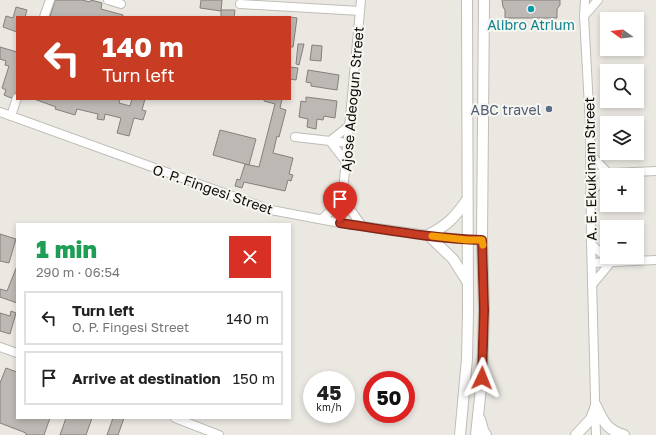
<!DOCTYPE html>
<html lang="en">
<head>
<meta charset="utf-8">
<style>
	:root { --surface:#fff; --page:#f2f2f2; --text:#222; --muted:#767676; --line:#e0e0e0 }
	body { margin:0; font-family:"Golos Text",sans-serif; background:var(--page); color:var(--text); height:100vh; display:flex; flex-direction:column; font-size:15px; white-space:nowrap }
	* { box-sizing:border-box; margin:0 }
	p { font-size:13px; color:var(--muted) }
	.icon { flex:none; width:22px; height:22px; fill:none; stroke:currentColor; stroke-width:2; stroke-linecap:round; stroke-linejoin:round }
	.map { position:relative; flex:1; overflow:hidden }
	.panel { position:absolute; left:16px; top:223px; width:275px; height:196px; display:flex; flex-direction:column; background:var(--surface); border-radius:0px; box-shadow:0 2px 6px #0003 }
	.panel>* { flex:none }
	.guide { position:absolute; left:16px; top:16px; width:275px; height:84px; border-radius:0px; box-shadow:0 2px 6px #0003; background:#c73c23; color:#fff; overflow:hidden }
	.needle { width:26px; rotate:284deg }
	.tools { position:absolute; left:600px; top:12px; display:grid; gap:8px }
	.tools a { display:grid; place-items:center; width:44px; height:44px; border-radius:0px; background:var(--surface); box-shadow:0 2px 6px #0003; font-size:20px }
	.speed { position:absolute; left:303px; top:371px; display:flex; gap:8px; font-size:20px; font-weight:700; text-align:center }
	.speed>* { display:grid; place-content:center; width:52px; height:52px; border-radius:50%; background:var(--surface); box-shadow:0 2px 6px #0003; line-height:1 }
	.speed small { font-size:10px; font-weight:400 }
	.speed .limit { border:6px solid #d22; background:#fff; color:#111 }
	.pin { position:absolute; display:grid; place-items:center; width:34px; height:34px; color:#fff; margin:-41px -17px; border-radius:50% 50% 50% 0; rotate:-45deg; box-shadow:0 0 4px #0007 }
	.pin .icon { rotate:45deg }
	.me { position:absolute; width:44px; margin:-22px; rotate:2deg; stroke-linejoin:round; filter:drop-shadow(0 0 3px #0008) }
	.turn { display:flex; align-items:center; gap:14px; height:84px; padding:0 20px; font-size:18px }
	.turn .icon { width:52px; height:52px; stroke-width:2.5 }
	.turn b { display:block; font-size:28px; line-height:34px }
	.round { display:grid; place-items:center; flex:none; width:42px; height:42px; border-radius:0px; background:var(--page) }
	.head { display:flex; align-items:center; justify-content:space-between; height:68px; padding:0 20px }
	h1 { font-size:24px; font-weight:800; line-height:30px; color:#1e9e55 }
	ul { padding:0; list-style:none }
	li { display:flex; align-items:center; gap:12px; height:54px; margin:0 8px 6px; padding:0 12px; border:2px solid var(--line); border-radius:0px }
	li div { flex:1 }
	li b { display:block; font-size:15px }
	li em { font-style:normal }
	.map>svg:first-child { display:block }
	.building { fill:#bcb9b4; stroke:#84817c }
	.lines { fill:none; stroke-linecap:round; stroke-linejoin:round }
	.minor-casing { stroke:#bfbdb7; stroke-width:10 }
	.major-casing { stroke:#bfbdb7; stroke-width:12 }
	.minor { stroke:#fff; stroke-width:8 }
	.major { stroke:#fff; stroke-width:10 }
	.route-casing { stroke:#812717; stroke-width:10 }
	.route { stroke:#c73c23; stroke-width:7 }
	.slow { stroke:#f59e0b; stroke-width:7 }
	.culture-dot { fill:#0f9aa8; stroke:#f8f6f0; stroke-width:1.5 }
	.service-dot { fill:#5c6f8a; stroke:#f8f6f0; stroke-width:1.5 }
	.labels { text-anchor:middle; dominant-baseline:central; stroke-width:4; stroke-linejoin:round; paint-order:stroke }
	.culture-label { font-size:14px; fill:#0d838f; stroke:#f8f6f0 }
	.street-label { font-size:14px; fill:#0d0c0a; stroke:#f8f6f0 }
	.service-label { font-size:14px; fill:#4e5e75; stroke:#f8f6f0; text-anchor:end }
</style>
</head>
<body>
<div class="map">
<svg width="656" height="435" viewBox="0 0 656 435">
	<rect width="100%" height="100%" fill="#ebe8e2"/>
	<g class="building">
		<path d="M55,0h27l8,2 1,-2 11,3 -1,6 22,6v2h-73z"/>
		<path d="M201,0h21l-1,11 -21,-3z"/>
		<path d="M502,0h58v5l-3,4v9h-52v-8l-2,-3z"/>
		<path d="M16,7l11,3 -2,7h-8v15l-14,-5 3,-11 7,2z"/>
		<path d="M221,10h14l-1,7h-13z"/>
		<path d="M290,17l7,1 -4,29h-3z"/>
		<path d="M298,44h6l-5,21 -3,-1z"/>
		<path d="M312,45l10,1 -1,15 -11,-1z"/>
		<path d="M0,47l17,5v36l-1,5 -5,5 -7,-3 2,-5 -4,-2 7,-22 -4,-1 1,-4 -6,-2z"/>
		<path d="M290,67l8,1 -2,12 -6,-1z"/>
		<path d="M308,70l31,5 -2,15 -26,-4v-3l-5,-1z"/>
		<path d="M306,97l31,4 -2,17 -11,-2 -1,4 -6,-1 -1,10 -9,-2 1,-8 -9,-2 2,-16 5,1z"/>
		<path d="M34,99h86l-1,4 11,3 2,-7h13l-3,11 4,1 -3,9 -9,-2 -5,18 -12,-3 4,-15 -16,-4 -1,6 -7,-1 1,-5 -21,-5 -2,6 -20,-6 1,-2z"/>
		<path d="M264,99h18l-2,9 6,2 -7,27 -2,-1 -4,17 20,5 -4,16 4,1 -2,6 -3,-1 -3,11 -41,-9 -2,6 -7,-2 2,-7 3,1 5,-16 14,3 16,-63 -11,-3z"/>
		<path d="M220,130l36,9 -7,26 -36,-10z"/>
		<path d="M0,234l16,5 -7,24 -9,-2z"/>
		<path d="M17,266v37l-17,-6v-8l7,2z"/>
		<path d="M11,311l5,2 -6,21 -10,-3v-18l10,3z"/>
		<path d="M6,368l11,4v46h33l-6,17h-18v-2l-26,-10v-40z"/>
		<path d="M66,418h26l-6,17h-26z"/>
		<path d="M113,418h11l-6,17h-11z"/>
	</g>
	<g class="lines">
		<defs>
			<g id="minor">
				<path d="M108,0l13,4"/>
				<path d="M585,0l-1,16 6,109 1,116 5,194"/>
				<path d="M240,4l120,7"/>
				<path d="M584,16l14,-16"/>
				<path d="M44,17l6,-17"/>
				<path d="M0,112l271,98 69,13 88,12 39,5h15"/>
				<path d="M11,116l6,-18"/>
				<path d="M295,137l53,6"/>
				<path d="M590,154l18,19 -18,21"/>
				<path d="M346,162l-16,-21 20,-16"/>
				<path d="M590,174l66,-3"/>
				<path d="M322,219l21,-20 19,27"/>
				<path d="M340,223l21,-223"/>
				<path d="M591,244l20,18 -19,23"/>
				<path d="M592,263l64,-3"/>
				<path d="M0,347l17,6"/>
				<path d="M175,418l44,17"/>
			</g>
			<g id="major">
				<path d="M467,281l-14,-22 -25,-24c20,-10 26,-17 39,-35"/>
				<path d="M596,406c7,15 11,24 28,29"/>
				<path d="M480,419l3,11 3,5"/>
				<path d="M460,435l7,-76 1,-46 -1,-313"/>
				<path d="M476,435l6,-57 2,-68 -2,-70 2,-240"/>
				<path d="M576,435l15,-16 5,-13"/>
			</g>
		</defs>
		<use href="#minor" class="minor-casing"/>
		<use href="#major" class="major-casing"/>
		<use href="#minor" class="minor"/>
		<use href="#major" class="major"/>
	</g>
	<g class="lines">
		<defs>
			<path id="route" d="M340,223c47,7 95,16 142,17l2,70 -2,68"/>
		</defs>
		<use href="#route" class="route-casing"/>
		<use href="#route" class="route"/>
		<path class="slow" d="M432,236l35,4h15l1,5"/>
	</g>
	<circle class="culture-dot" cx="531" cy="9" r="4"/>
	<circle class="service-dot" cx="549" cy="109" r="4"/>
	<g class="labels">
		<g class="culture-label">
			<text x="531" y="24">Alibro Atrium</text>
		</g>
		<g class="street-label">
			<text transform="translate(352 99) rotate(-85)">Ajose Adeogun Street</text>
			<text transform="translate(590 169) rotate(-91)">A. E. Ekukinam Street</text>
			<text transform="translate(213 189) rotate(19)">O. P. Fingesi Street</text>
		</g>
		<g class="service-label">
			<text x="541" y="109">ABC travel</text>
		</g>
	</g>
</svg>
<div class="tools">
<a><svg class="needle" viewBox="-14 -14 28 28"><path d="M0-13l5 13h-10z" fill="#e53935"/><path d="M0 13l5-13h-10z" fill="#767676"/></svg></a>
<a><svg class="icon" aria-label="search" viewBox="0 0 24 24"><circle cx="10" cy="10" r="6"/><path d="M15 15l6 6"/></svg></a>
<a><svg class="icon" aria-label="layers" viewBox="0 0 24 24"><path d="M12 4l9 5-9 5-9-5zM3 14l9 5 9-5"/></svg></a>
<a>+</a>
<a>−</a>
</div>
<div class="speed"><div>45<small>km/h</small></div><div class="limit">50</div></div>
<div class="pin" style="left:340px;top:223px;background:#d93025"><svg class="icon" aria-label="arrive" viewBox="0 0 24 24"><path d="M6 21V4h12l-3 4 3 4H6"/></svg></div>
<svg class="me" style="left:482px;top:378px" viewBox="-20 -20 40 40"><path d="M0-17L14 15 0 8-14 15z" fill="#c73c23" stroke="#fff" stroke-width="4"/></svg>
<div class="guide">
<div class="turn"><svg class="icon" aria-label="left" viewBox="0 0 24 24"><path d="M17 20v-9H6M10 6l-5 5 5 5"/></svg><div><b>140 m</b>Turn left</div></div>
</div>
<section class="panel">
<div class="head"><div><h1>1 min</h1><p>290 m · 06:54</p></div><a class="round" style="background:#d93025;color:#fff"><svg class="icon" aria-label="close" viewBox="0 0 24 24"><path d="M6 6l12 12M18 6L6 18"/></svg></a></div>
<ul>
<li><svg class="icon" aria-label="left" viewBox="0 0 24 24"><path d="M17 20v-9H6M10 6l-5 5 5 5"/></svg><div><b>Turn left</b><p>O. P. Fingesi Street</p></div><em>140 m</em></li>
<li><svg class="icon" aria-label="arrive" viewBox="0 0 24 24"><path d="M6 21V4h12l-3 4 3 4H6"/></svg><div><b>Arrive at destination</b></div><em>150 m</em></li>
</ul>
</section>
</div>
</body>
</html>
